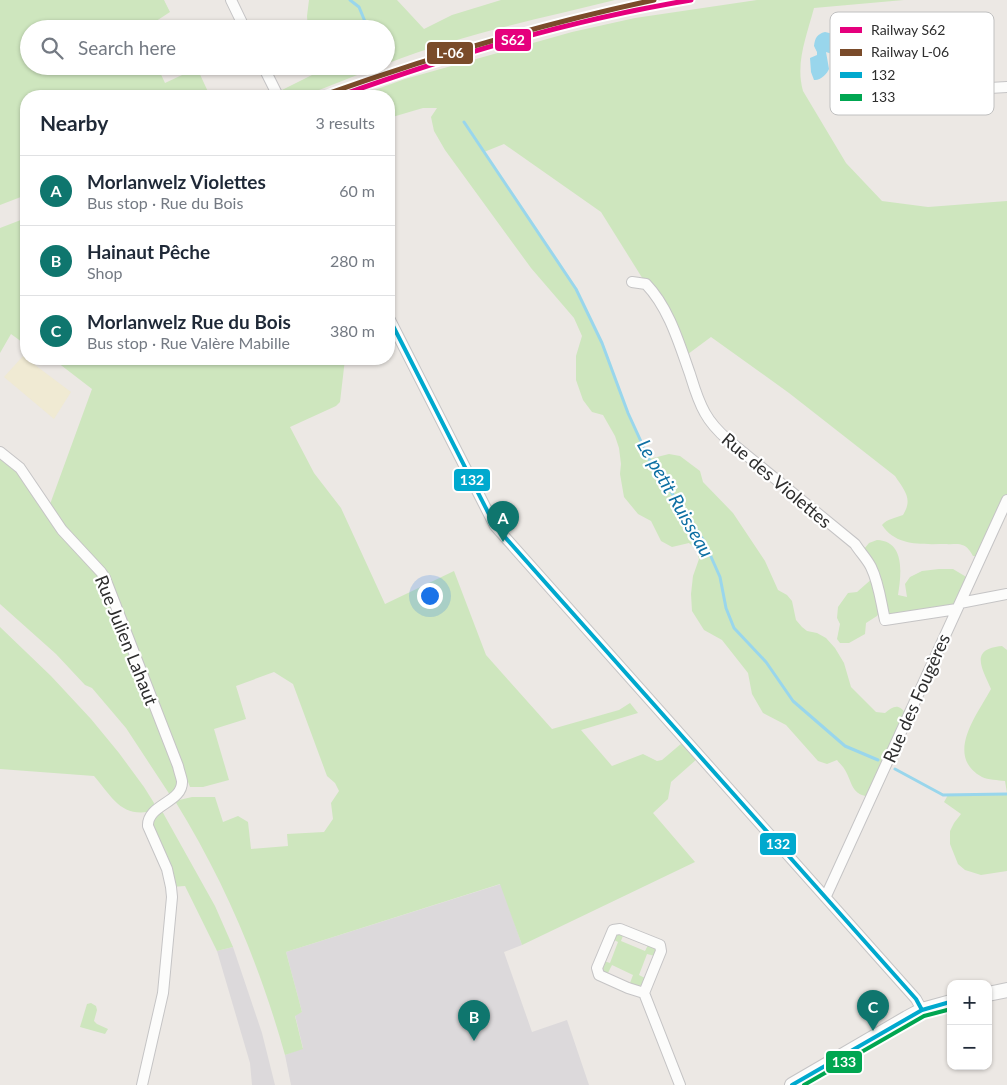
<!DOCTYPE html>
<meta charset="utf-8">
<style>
:root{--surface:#fff;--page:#f2f2f3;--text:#1f2937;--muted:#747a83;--line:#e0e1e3;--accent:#0f766e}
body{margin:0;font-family:Lato,sans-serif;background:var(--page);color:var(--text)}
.controls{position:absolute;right:15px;bottom:15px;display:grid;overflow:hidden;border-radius:10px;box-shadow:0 1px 4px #0004}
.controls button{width:45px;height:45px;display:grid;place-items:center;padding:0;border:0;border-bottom:1px solid var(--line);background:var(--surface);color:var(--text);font:25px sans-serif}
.you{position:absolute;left:429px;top:595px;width:18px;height:18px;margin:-12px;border:4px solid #fff;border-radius:50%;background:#1a73e8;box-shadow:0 0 0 8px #1a73e833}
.badge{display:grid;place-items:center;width:32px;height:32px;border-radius:50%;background:var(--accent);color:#fff;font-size:16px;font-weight:700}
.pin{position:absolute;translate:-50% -41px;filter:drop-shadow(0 1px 2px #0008)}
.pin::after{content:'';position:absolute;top:26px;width:18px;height:15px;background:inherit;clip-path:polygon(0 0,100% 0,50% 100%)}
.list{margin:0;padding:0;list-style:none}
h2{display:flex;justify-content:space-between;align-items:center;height:65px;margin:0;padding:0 20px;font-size:21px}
h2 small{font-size:16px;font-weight:400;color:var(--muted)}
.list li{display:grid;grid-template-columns:32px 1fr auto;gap:15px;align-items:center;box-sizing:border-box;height:70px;padding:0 20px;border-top:1px solid var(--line)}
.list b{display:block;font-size:19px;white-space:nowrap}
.list p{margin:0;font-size:16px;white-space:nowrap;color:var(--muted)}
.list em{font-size:16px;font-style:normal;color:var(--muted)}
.icon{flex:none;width:28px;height:28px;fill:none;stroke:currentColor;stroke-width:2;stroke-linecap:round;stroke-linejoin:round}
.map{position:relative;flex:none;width:1007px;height:1085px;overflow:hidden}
.search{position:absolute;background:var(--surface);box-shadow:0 1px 4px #0004;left:20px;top:20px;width:375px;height:55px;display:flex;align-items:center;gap:12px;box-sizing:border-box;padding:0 18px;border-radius:28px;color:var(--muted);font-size:19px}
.panel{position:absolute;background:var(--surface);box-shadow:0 1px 4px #0004;left:20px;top:90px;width:375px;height:275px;border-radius:20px}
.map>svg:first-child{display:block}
.industrial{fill:#dcd9db}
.green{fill:#cee6be}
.sand{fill:#f0ead3}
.water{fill:#99d6ec}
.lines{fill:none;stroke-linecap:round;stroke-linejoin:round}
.stream{stroke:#99d6ec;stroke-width:3}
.street-casing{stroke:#c5c4c5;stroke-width:12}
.secondary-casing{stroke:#c5c4c5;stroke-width:16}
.street{stroke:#fcfcfb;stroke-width:10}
.secondary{stroke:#fcfcfb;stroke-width:14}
.bus-1-casing{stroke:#fff;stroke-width:8}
.bus-2-casing{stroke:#fff;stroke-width:8}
.bus-1{stroke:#00a9ce;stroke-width:4}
.bus-2{stroke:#00a651;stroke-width:4}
.rail-1-casing{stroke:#fff;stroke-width:9}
.rail-2-casing{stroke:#fff;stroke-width:9}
.rail-1{stroke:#e5007d;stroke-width:5}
.rail-2{stroke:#7a4b2a;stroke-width:5}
.labels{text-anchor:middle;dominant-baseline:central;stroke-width:4.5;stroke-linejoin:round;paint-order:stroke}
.street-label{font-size:18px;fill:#2e2e2e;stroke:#fff}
.water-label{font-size:19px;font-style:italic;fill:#0d6fa3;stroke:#fff}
.key{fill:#fff;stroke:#c0c0c0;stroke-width:1}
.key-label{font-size:14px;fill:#2e2e2e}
.line-badge{stroke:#fff;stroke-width:2}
.badge-label{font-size:14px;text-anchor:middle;font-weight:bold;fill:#fff}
</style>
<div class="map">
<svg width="1007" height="1085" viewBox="0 0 1007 1085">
<rect width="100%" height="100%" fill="#ece8e4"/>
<!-- industrial -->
<path class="industrial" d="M501,884L522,945L504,952L532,1032L567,1020L589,1085H291L285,1055L303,1048L295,1015L302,1012L286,952Z
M233,947L262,1033L275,1085H252L250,1063L217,951Z"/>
<!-- green -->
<path class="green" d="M0,0H164L170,12L144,29H29V66H157L165,83L197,68L210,96H26V195L0,205Z
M309,0H397L424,29L452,15L501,0H615C538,19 460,35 386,64V29H308L307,16Z
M757,0H904L814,8C807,35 795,63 803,91L846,163L882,201L928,207L1007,201V500L977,556H973C971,552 967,546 962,545C958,543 951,545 947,544C924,544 896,547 882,525C887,519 895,518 903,515C913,499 905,491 895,476L789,393L711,337L684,357L646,284L601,212L504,144L484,152L576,289L602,343L628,413L649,459L669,454L680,456L700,471L703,482L733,513L765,561L778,590L787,595L792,601L796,620L802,627L807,631L817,633L826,638L835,648L844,663L851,687L876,712L885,713C893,706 899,703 906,714L871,797C851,795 853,784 845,770C843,766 839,763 837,760L827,764L818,761L786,725L763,713L752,694L748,673L722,640L704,630L692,611L691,594L693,576L699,559L696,549L689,543L672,547L661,541L651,521L638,514L624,497L620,474L621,464L619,448L615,436L603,415L592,412L583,400L576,380V356L582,336L574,318L531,268L445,150L434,131L431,117L437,108H423L389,118V96H358L405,79L572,32L635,18Z
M330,66H380L304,96H270Z
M26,218V345L11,334L0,353V228Z
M53,359H255L258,365L271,359H345L340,402L336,406L290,427L314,473L341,508L385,604L454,571L486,655L552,729L619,710L630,703L638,713L581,730L612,766L643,754L657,761L662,760L682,743L697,759L671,782L668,799L653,813L695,862L522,945L500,884L286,952L302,1012L295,1016L303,1049L285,1055C259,963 225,882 175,801L192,797H215L223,822L238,816L248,822L251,849L288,846L287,834L324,832L333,819L331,803L339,791L335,783L327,776L293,684L274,672L236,686L246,719L214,729L229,780L203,787H190L185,774L177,788L170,795L126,728L92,688L85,685L56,654L0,604V452L49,507L92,389Z
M877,540C906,541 901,576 898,595L907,597L905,584L910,577L922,571L939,569H953L968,578L957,609L896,618L882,609L877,616L866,623L865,634L849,643H840L837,639L840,624L837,618L838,607L848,593L857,592L874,577L864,549L869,543Z
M0,627L51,676L91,719L119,753L144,787L154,803L153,811C121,818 113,798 94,776L0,769Z
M1002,646L1007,650V793L1005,781C998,780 988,780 982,777C944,756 977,715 991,689C982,668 969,649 1002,646Z
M1007,794V871L981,875L965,870L958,864L950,844V831L954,823L961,814L944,802L948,795Z
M162,811L215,906L233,947L217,951L185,886L171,887L151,824Z
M614,933H624L621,941L645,951L648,945L656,948L658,950L655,956L647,954L639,975L645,978L642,985L639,986L630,983L633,975L612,965L608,973L602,971V967L604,961L610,963L618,942L612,939Z
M91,1003L96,1006L97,1010L94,1021L97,1024L108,1029L105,1034L80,1027L87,1004Z"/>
<!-- sand -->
<path class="sand" d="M23,356L71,392L54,419L4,377Z"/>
<!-- water -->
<path class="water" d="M825,32C834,34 839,36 843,45L838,53L832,54L826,52L829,69C827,74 820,81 814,80L811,72L810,58L817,55V52L814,46C815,38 817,34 825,32Z"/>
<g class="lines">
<!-- stream -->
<path class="stream" d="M350,0L359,7L366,24L371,28L380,29
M464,122L576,289L602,343L628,413L649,459L704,541L720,577L726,608L734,628L766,662L793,701L845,746L878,760
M895,769L943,795L1007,794"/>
<!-- street casing -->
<g class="street-casing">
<path id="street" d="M231,0L245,29
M263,66L278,96
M918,81L939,91L1007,87
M632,282L646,284C669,308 679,343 690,374C694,387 698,401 705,413C711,424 719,432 728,440L855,544C860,552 867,559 871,567C879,583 881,603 885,620L957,609
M389,318L495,526L916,999L922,1010
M0,452L20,468L62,530L101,572L105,578L178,766C179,771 181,776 182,781C183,803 147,804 148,826L167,869L171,887L172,897L163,993L142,1085
M960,603L1007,594
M826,896L1007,500
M644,993L628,988L599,975L597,968L613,930L620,929L660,945L661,951L644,993L680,1085"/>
</g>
<!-- secondary casing -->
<g class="secondary-casing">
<path id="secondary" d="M988,994L1007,990
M792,1085L907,1018L922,1010L951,1002"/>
</g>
<!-- street -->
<use href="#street" class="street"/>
<!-- secondary -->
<use href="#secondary" class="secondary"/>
<!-- bus-1 casing -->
<g class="bus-1-casing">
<path id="bus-1" d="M389,318L495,526L916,999L922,1010
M792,1085L922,1010L950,1002"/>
</g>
<!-- bus-2 casing -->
<g class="bus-2-casing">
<path id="bus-2" d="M804,1085L924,1016L951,1009"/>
</g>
<!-- bus-1 -->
<use href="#bus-1" class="bus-1"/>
<!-- bus-2 -->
<use href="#bus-2" class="bus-2"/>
<!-- rail-1 casing -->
<g class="rail-1-casing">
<path id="rail-1" d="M339,96C454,55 570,20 691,0"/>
</g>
<!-- rail-2 casing -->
<g class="rail-2-casing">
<path id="rail-2" d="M321,96C430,57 541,24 654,0"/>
</g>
<!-- rail-1 -->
<use href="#rail-1" class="rail-1"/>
<!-- rail-2 -->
<use href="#rail-2" class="rail-2"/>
</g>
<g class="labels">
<!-- street labels -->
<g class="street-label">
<text transform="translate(777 480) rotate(40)">Rue des Violettes</text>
<text transform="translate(127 640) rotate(68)">Rue Julien Lahaut</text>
<text transform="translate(916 698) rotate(-66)">Rue des Fougères</text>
</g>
<!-- water labels -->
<g class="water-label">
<text transform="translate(676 498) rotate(60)">Le petit Ruisseau</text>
</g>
</g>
<!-- legend -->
<rect x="830" y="12" width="164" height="103" rx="8" class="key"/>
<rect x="840" y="27" width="22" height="6" fill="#e5007d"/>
<rect x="840" y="49" width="22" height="7" fill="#7a4b2a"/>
<rect x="840" y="72" width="22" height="6" fill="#00a9ce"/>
<rect x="840" y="94" width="22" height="7" fill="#00a651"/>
<g class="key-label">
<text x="871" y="35">Railway S62</text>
<text x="871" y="57">Railway L-06</text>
<text x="871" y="80">132</text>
<text x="871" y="102">133</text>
</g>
<g class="line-badge">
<rect x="494" y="28" width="38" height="24" rx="5" fill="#e5007d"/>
<rect x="426" y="41" width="48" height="24" rx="5" fill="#7a4b2a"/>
<rect x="453" y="468" width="38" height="24" rx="5" fill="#00a9ce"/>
<rect x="759" y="832" width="38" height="24" rx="5" fill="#00a9ce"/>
<rect x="825" y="1050" width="38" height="24" rx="5" fill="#00a651"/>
</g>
<g class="badge-label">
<text x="513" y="45">S62</text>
<text x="450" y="58">L-06</text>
<text x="472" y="485">132</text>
<text x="778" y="849">132</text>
<text x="844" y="1067">133</text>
</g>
</svg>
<div class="controls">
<button>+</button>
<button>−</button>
</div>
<div class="you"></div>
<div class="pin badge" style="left:503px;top:542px">A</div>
<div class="pin badge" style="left:474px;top:1041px">B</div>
<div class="pin badge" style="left:873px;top:1031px">C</div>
<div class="search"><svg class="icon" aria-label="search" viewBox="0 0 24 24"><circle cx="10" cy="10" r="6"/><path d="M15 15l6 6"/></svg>Search here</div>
<section class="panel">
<h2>Nearby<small>3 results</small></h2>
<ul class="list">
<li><span class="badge">A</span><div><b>Morlanwelz Violettes</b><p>Bus stop · Rue du Bois</p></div><em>60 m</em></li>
<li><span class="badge">B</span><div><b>Hainaut Pêche</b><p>Shop</p></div><em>280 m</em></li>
<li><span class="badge">C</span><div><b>Morlanwelz Rue du Bois</b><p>Bus stop · Rue Valère Mabille</p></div><em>380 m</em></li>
</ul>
</section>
</div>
